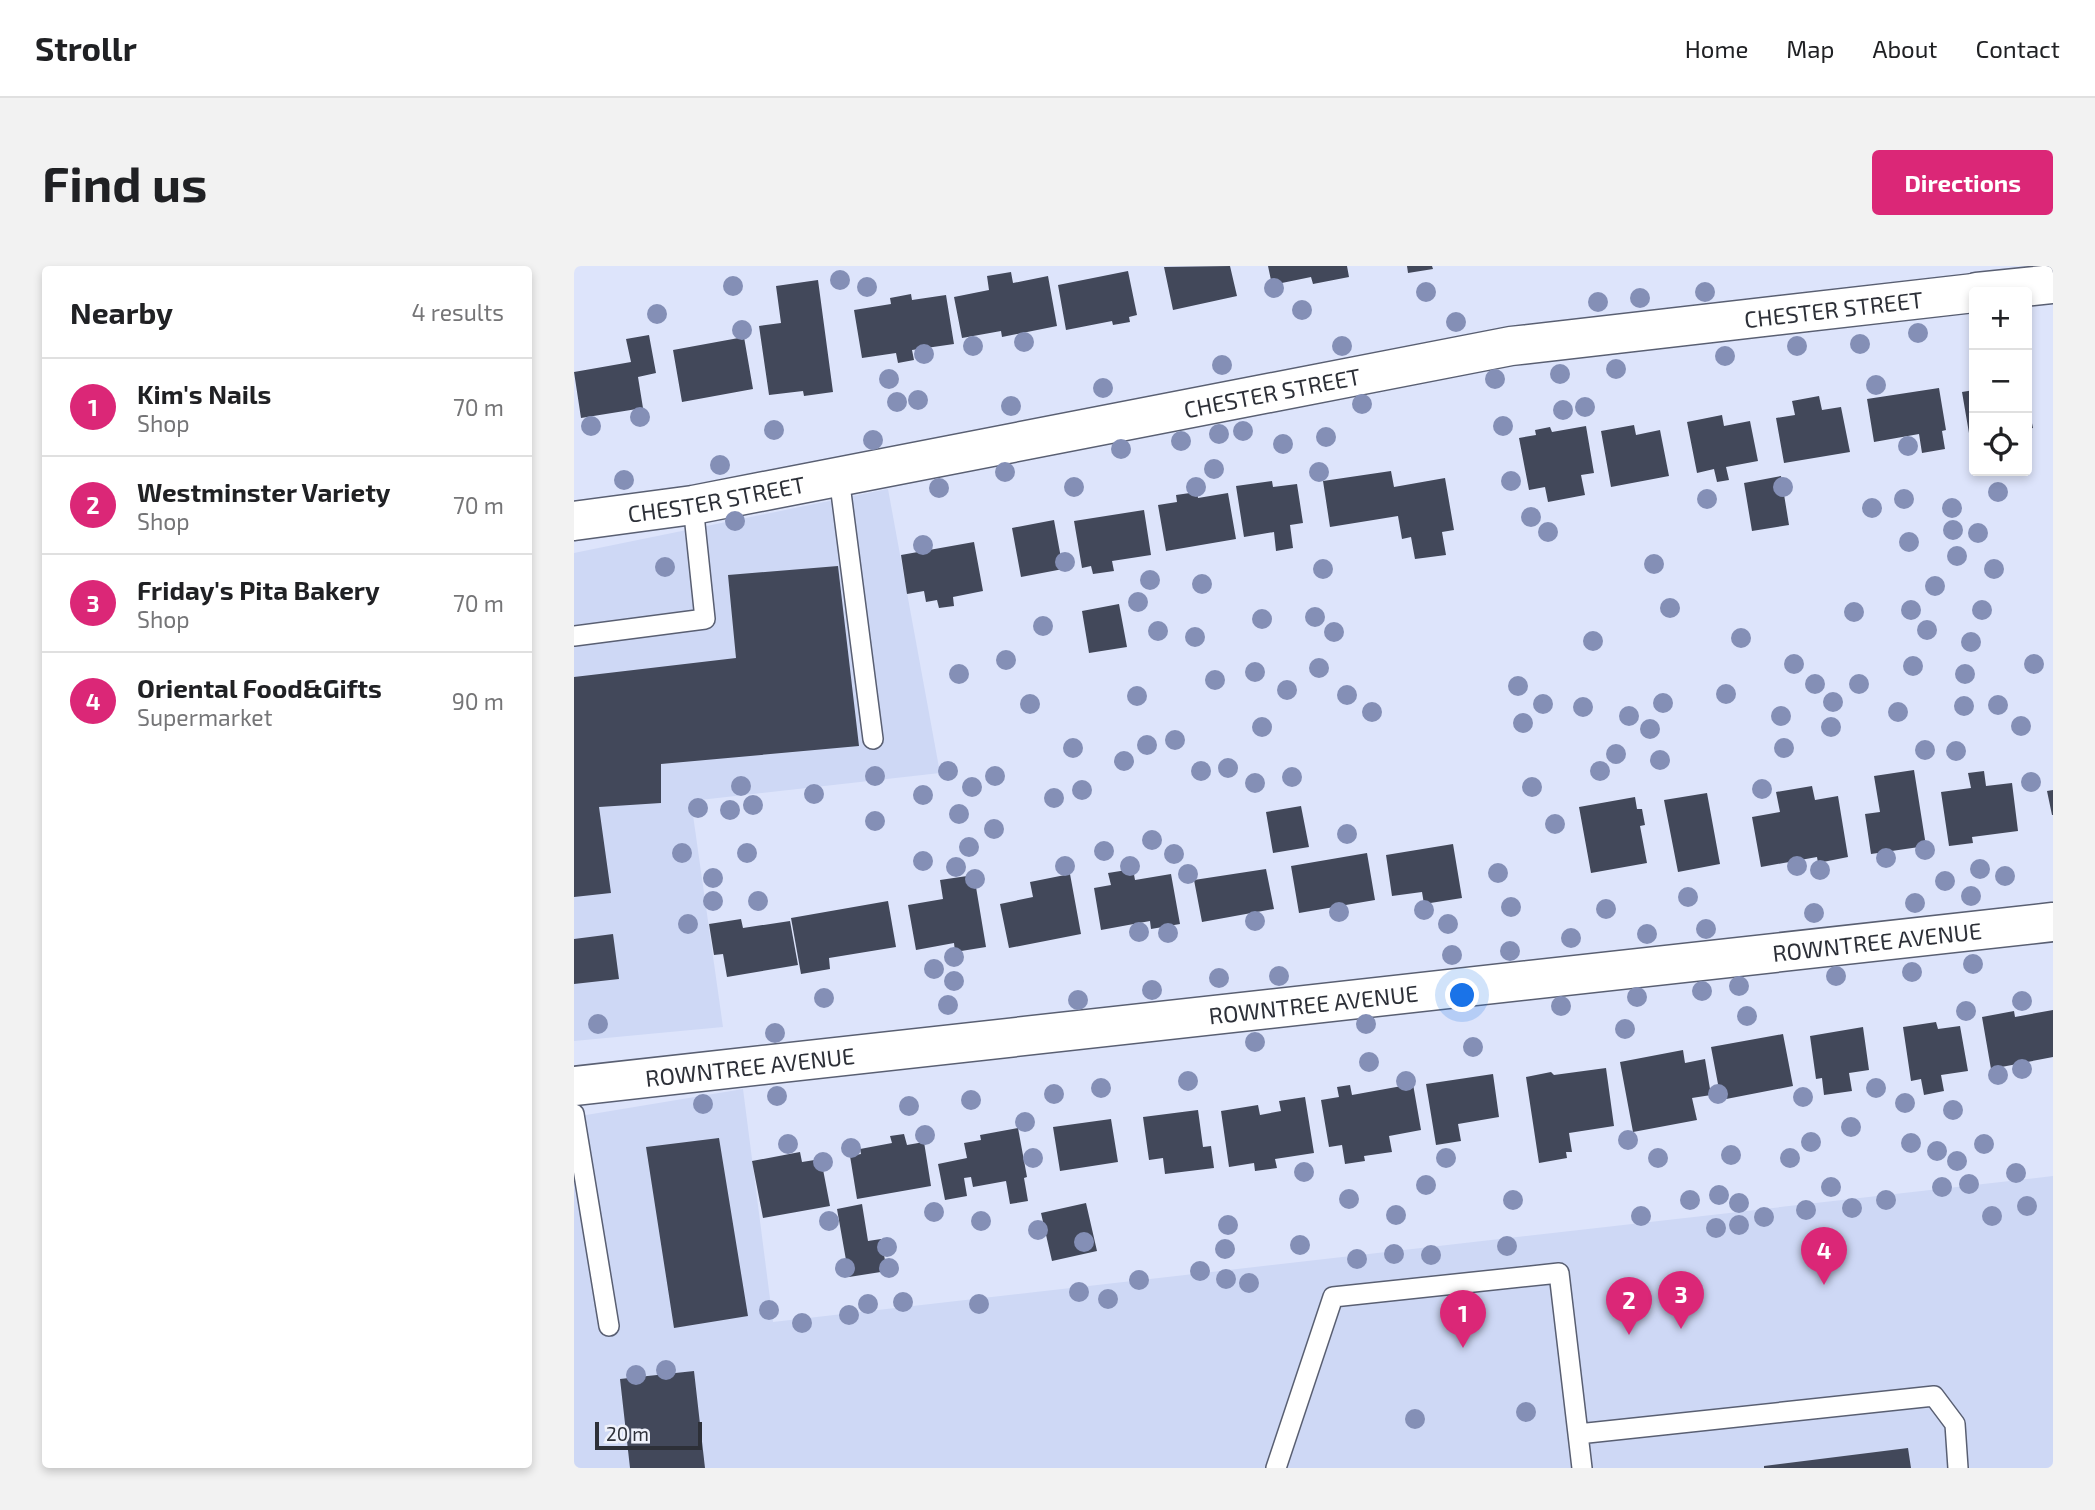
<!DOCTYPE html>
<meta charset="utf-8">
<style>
:root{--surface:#fff;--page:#f2f2f2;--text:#202124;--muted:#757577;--line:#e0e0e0;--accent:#db2777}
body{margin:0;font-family:"Exo 2",sans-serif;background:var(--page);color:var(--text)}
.controls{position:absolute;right:21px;top:21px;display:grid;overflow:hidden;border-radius:7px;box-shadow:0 4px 10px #0003}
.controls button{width:63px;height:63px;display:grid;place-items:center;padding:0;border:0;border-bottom:2px solid var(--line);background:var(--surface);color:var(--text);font:35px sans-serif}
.scale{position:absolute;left:21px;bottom:18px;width:107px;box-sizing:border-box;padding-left:7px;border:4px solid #2d3038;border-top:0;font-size:19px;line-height:24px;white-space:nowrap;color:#2d3038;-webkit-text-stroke:5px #eff2fb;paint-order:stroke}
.you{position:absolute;left:889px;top:730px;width:24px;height:24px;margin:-18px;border:5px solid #fff;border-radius:50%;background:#1a73e8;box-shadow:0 0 0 10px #1a73e833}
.badge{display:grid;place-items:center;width:46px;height:46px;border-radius:50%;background:var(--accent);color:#fff;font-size:23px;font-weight:700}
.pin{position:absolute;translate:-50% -58px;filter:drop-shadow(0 2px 4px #0008)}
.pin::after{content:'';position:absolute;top:37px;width:24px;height:21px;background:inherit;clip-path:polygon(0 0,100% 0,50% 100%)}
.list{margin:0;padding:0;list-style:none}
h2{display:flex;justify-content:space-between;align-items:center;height:91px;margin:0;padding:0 28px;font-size:30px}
h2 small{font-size:23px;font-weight:400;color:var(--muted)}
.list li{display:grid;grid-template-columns:46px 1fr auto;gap:21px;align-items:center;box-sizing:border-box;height:98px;padding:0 28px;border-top:2px solid var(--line)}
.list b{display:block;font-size:26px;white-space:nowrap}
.list p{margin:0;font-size:23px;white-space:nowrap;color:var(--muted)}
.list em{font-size:23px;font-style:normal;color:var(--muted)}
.icon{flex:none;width:38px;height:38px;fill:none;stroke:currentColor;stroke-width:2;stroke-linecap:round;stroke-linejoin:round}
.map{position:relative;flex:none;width:1479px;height:1202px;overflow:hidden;border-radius:7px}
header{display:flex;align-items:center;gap:42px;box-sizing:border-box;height:98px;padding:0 35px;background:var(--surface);border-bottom:2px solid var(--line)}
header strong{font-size:33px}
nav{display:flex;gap:38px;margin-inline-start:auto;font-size:24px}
.intro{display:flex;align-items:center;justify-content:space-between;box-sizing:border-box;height:168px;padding:0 42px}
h1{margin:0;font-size:49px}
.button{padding:18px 32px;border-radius:7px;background:var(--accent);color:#fff;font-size:24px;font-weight:700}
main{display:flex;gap:42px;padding:0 42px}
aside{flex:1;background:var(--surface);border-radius:7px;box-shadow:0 4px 10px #0003}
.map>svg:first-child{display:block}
.built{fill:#ced8f5}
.building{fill:#42485a}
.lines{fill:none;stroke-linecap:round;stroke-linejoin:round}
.lane-casing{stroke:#595f72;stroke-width:22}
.street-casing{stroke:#595f72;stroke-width:41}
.lane{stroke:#fff;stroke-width:19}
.street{stroke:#fff;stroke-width:38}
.tree{fill:#848fb6}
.labels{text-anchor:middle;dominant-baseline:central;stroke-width:7;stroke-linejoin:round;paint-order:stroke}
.street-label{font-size:23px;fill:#2d3038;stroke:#eff2fb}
</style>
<header>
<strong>Strollr</strong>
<nav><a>Home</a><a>Map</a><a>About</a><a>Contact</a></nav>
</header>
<div class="intro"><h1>Find us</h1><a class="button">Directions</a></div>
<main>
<aside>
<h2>Nearby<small>4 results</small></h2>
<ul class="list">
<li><span class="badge">1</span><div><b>Kim's Nails</b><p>Shop</p></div><em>70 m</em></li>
<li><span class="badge">2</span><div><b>Westminster Variety</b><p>Shop</p></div><em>70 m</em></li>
<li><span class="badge">3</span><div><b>Friday's Pita Bakery</b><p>Shop</p></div><em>70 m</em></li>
<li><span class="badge">4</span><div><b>Oriental Food&amp;Gifts</b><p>Supermarket</p></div><em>90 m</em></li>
</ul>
</aside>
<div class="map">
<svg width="1479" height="1202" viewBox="0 0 1479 1202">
<rect width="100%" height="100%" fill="#dde4fb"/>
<!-- built -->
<path class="built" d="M314,223L366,507L117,535L149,761L0,775V287Z
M169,823L199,1056L1479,910V1202H0V851Z"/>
<!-- building -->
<path class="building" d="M656,0L663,30L599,44L590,1Z
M694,0H773L775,11L739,18L737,11L698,19Z
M833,0H858L859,3L834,7Z
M554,5L563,49L555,51L556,56L539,59L538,55L492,64L484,19Z
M437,6L439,17L474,10L483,60L428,71L427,65L388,72L380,31L415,24L413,10Z
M244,14L259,126L230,130L229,125L195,129L185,60L207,57L202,20Z
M337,28L338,34L372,29L380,78L338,84L340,94L324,97L322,87L288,92L280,44L317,38L316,32Z
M75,69L82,107L64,111L69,142L7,152L0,106L57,96L52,73Z
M170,71L179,123L108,136L99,84Z
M1365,122L1372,164L1368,165L1371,183L1348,187L1345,168L1300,176L1293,133Z
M1400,124V172L1396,173L1388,126Z
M1245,130L1248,144L1267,141L1276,186L1210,197L1202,152L1221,149L1218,135Z
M1453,133L1459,162L1453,163Z
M1148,149L1150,160L1176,155L1184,195L1152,201L1155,214L1143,216L1140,203L1123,207L1113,156Z
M1060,159L1062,169L1086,164L1095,210L1037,221L1027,165Z
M1012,160L1020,207L1007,209L1011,229L974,236L971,221L955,224L945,172L962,169L961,164L976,161L978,166Z
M817,205L820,221L871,212L880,264L868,266L872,289L841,293L837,271L828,273L824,250L756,261L749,215Z
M1207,210L1215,259L1178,265L1170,217Z
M698,215L699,221L723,218L729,257L716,259L719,282L702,285L700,266L670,271L662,220Z
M623,226L624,232L654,227L662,273L592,285L584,239L603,236L602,229Z
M570,244L577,289L538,295L540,305L519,308L517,300L508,302L500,255Z
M480,254L489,303L447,311L438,262Z
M400,276L409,325L379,331L380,340L365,342L363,334L352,336L350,325L333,328L327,289Z
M264,300L285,480L87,498V537L25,541L37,627L0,631V411L162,392L154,309Z
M545,338L553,381L515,387L508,345Z
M1340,504L1352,580L1297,588L1291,548L1306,546L1300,510Z
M1410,505L1412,520L1438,517L1444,565L1398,571L1399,577L1375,580L1367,526L1397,522L1394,507Z
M1238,520L1241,534L1264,530L1274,591L1244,597L1243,591L1187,601L1178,551L1206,546L1202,526Z
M1479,524V549H1478L1473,525Z
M1133,527L1146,598L1104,606L1090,534Z
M1061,531L1063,543H1068L1071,559L1066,560L1073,597L1017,607L1005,541Z
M727,540L735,581L699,587L692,546Z
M879,578L888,632L850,638L848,626L818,630L812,589Z
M793,587L801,634L725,647L717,600Z
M559,603L561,614L597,608L606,658L577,663L576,655L527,664L520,622L537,619L534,607Z
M692,603L700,643L628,656L620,614Z
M496,608L507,668L435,682L426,638L459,631L456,616Z
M400,609L412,681L381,686L380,677L342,684L334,639L369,633L366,614Z
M314,635L322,681L255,692L256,703L227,708L217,652Z
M167,653L169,662L216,655L224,699L153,711L149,688L140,689L135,658Z
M39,668L45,713L0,718V673Z
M1479,744V791L1417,803L1408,751L1440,745L1441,751Z
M1362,756L1364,763L1386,760L1394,805L1367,809L1370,825L1350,829L1347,813L1337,815L1329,761Z
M1289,761L1295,804L1275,807L1278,825L1250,829L1248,812L1242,813L1236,770Z
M1209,768L1219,820L1147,834L1137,781Z
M1109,784L1111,797L1131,793L1137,829L1118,832L1123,854L1059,866L1046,796Z
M1032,802L1040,860L995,867L998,886H992L993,892L965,897L952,811L977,806L980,809Z
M919,808L925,851L884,858L887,875L862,879L852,818Z
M839,818L847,864L815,870L818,886L790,890L791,895L771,898L768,879L755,881L747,834L765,831L763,821L776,819L778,829Z
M731,831L740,887L701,893L703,902L681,905L680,897L655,901L647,845L684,839L686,849L707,845L705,835Z
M624,844L629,881L637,880L640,902L591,908L589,892L575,894L569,851Z
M537,853L544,896L486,905L479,861Z
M444,862L453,911L450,912L454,935L436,938L432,915L399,921L397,911L390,912L393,930L371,934L364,898L393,892L390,877L407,874L406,869Z
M330,868L333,879L350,876L357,920L283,933L276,890L287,888L286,883L318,877L316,870Z
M145,872L174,1050L100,1062L72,881Z
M226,886L228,896L247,893L256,940L189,952L178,895Z
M512,937L523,985L478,995L467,947Z
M288,938L294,975L307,973L313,1005L275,1011L263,943Z
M120,1105L131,1202H56L46,1113Z
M1334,1182L1337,1202H1190V1200Z"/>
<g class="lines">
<!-- lane casing -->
<g class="lane-casing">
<path id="lane" d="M265,211L299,473
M0,370L131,353L119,239
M0,848L35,1060
M1004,1168L1008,1202
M702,1202L759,1031L985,1007L1004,1168L1360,1130L1381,1158L1384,1202"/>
</g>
<!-- street casing -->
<g class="street-casing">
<g id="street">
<path d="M1403,26L1479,18"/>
<path id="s1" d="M0,255L119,239L937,80L1400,27"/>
<path id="s2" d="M0,820L1479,656"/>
</g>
</g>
<!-- lane -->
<use href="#lane" class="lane"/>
<!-- street -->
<use href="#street" class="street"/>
</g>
<!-- trees -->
<g class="tree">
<circle cx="266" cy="14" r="10"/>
<circle cx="159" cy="20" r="10"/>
<circle cx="293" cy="21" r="10"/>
<circle cx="700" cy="22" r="10"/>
<circle cx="852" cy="26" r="10"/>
<circle cx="1131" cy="26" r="10"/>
<circle cx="1066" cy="32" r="10"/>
<circle cx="1024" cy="36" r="10"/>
<circle cx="728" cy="44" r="10"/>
<circle cx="83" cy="48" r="10"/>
<circle cx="882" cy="56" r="10"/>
<circle cx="168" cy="64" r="10"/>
<circle cx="1344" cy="67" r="10"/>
<circle cx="450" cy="76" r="10"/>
<circle cx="1286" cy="78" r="10"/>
<circle cx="399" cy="80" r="10"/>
<circle cx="768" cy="80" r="10"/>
<circle cx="1223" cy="80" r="10"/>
<circle cx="350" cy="88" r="10"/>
<circle cx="1151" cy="90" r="10"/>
<circle cx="648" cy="99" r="10"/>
<circle cx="1042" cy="103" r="10"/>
<circle cx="986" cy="108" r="10"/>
<circle cx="315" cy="113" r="10"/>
<circle cx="921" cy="113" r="10"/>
<circle cx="1302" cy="119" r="10"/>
<circle cx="529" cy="122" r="10"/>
<circle cx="344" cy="134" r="10"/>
<circle cx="323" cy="136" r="10"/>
<circle cx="788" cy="138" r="10"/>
<circle cx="437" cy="140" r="10"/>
<circle cx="1011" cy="141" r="10"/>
<circle cx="989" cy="144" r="10"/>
<circle cx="66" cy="151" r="10"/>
<circle cx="17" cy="160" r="10"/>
<circle cx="929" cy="160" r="10"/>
<circle cx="200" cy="164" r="10"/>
<circle cx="669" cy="165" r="10"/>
<circle cx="645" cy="168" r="10"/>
<circle cx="752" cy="171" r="10"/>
<circle cx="299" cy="174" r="10"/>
<circle cx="607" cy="175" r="10"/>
<circle cx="709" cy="178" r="10"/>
<circle cx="1334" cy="180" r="10"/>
<circle cx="547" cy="183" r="10"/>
<circle cx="146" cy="199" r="10"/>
<circle cx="640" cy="203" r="10"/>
<circle cx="431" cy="206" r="10"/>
<circle cx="745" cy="206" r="10"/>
<circle cx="50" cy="214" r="10"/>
<circle cx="937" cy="215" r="10"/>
<circle cx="500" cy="221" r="10"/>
<circle cx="622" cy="221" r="10"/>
<circle cx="1209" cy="221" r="10"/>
<circle cx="365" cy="222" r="10"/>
<circle cx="1424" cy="226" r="10"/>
<circle cx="1133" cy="233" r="10"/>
<circle cx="1330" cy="233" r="10"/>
<circle cx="1298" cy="242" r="10"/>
<circle cx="1378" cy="242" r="10"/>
<circle cx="957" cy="251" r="10"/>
<circle cx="161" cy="255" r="10"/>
<circle cx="1379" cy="264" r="10"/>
<circle cx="974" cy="266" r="10"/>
<circle cx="1404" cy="267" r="10"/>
<circle cx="1335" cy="276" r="10"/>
<circle cx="349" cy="279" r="10"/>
<circle cx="1383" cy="290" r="10"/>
<circle cx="491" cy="296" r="10"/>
<circle cx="1080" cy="298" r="10"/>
<circle cx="91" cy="301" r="10"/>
<circle cx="749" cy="303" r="10"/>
<circle cx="1420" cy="303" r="10"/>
<circle cx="576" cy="314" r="10"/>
<circle cx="628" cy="318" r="10"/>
<circle cx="1361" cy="320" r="10"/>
<circle cx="564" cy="336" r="10"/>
<circle cx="1096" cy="342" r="10"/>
<circle cx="1337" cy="344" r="10"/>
<circle cx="1408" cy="344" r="10"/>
<circle cx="1280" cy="346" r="10"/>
<circle cx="741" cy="351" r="10"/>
<circle cx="688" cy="353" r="10"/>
<circle cx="469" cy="360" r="10"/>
<circle cx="1353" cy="364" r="10"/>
<circle cx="584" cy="365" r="10"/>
<circle cx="760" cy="366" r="10"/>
<circle cx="621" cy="371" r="10"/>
<circle cx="1167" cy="372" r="10"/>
<circle cx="1019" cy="375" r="10"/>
<circle cx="1397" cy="376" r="10"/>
<circle cx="432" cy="394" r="10"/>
<circle cx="1220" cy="398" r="10"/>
<circle cx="1460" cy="398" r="10"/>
<circle cx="1339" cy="400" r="10"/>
<circle cx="745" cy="402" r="10"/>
<circle cx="681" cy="406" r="10"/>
<circle cx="385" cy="408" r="10"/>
<circle cx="1391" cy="408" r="10"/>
<circle cx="641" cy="414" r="10"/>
<circle cx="1241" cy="418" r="10"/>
<circle cx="1285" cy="418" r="10"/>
<circle cx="944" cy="420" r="10"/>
<circle cx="713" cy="424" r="10"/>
<circle cx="1152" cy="428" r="10"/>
<circle cx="773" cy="429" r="10"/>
<circle cx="563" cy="430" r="10"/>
<circle cx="1259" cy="436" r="10"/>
<circle cx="1089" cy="437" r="10"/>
<circle cx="456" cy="438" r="10"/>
<circle cx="969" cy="438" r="10"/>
<circle cx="1424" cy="439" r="10"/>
<circle cx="1390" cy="440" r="10"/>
<circle cx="1009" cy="441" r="10"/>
<circle cx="798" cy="446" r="10"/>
<circle cx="1324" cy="446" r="10"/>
<circle cx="1055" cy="450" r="10"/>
<circle cx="1207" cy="450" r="10"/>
<circle cx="949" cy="457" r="10"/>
<circle cx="1447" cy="460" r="10"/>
<circle cx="688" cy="461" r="10"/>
<circle cx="1257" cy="461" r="10"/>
<circle cx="1076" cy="463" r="10"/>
<circle cx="601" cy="474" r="10"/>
<circle cx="573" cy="479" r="10"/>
<circle cx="499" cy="482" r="10"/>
<circle cx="1210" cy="482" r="10"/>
<circle cx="1351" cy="484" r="10"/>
<circle cx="1382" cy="485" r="10"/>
<circle cx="1042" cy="488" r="10"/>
<circle cx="1086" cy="494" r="10"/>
<circle cx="550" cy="495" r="10"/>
<circle cx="654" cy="502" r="10"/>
<circle cx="374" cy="505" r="10"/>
<circle cx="627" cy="505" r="10"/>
<circle cx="1026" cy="505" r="10"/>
<circle cx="301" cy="510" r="10"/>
<circle cx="421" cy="510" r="10"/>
<circle cx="718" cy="511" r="10"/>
<circle cx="1457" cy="516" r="10"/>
<circle cx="681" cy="517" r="10"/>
<circle cx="167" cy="520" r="10"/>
<circle cx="398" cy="521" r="10"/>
<circle cx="958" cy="521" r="10"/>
<circle cx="1188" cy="523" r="10"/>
<circle cx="508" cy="524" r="10"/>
<circle cx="240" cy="528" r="10"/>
<circle cx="349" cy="529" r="10"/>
<circle cx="480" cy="532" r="10"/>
<circle cx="179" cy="539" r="10"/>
<circle cx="124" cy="542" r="10"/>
<circle cx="156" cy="544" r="10"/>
<circle cx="385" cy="548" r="10"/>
<circle cx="301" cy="555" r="10"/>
<circle cx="981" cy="558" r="10"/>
<circle cx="420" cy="563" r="10"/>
<circle cx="773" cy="568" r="10"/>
<circle cx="578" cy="574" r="10"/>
<circle cx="395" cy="581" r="10"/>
<circle cx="1351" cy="584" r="10"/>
<circle cx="530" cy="585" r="10"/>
<circle cx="108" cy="587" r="10"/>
<circle cx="173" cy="587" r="10"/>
<circle cx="600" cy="588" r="10"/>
<circle cx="1312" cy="592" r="10"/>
<circle cx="349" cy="595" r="10"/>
<circle cx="491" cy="600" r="10"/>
<circle cx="556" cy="600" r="10"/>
<circle cx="1223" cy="600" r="10"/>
<circle cx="382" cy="601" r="10"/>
<circle cx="1406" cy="603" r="10"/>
<circle cx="1246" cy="604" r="10"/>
<circle cx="924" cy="607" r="10"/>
<circle cx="614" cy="608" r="10"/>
<circle cx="1431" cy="610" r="10"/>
<circle cx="139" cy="612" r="10"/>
<circle cx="401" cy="613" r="10"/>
<circle cx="1371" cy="615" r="10"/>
<circle cx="1397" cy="630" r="10"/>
<circle cx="1114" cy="631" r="10"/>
<circle cx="139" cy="635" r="10"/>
<circle cx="184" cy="635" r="10"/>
<circle cx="1341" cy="637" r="10"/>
<circle cx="937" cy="641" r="10"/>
<circle cx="1032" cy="643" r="10"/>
<circle cx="850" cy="644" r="10"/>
<circle cx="765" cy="646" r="10"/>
<circle cx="1240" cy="647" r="10"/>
<circle cx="681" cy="655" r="10"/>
<circle cx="114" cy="658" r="10"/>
<circle cx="874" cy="658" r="10"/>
<circle cx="1132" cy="663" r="10"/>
<circle cx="565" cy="666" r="10"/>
<circle cx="594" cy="667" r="10"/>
<circle cx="1073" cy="668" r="10"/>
<circle cx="997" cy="672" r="10"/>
<circle cx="936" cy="685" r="10"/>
<circle cx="878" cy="689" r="10"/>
<circle cx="380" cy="691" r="10"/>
<circle cx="1399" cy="698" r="10"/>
<circle cx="360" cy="703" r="10"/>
<circle cx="1338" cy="706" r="10"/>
<circle cx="705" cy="710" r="10"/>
<circle cx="1262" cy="710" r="10"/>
<circle cx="645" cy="712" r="10"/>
<circle cx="380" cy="715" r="10"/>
<circle cx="1165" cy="720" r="10"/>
<circle cx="578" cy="724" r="10"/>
<circle cx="1128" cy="725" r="10"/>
<circle cx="1063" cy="731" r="10"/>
<circle cx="250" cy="732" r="10"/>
<circle cx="504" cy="734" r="10"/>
<circle cx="1448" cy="735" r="10"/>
<circle cx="374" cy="739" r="10"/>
<circle cx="987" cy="740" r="10"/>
<circle cx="1392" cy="745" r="10"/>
<circle cx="1173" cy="750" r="10"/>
<circle cx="24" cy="758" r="10"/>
<circle cx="792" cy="758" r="10"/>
<circle cx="1051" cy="763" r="10"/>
<circle cx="201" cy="767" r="10"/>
<circle cx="681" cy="776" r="10"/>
<circle cx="899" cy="781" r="10"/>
<circle cx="795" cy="796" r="10"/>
<circle cx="1448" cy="803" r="10"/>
<circle cx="1424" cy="809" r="10"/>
<circle cx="614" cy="815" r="10"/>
<circle cx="832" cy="815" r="10"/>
<circle cx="527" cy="822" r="10"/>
<circle cx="1302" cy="822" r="10"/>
<circle cx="480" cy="828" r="10"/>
<circle cx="1144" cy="828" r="10"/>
<circle cx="203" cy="830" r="10"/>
<circle cx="1229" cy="831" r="10"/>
<circle cx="397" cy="834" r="10"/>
<circle cx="1331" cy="837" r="10"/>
<circle cx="129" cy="838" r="10"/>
<circle cx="335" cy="840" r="10"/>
<circle cx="1379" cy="844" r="10"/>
<circle cx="451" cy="856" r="10"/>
<circle cx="1277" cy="861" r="10"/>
<circle cx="351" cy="869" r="10"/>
<circle cx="1054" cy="874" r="10"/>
<circle cx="1237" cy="876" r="10"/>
<circle cx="1337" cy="877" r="10"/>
<circle cx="214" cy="878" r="10"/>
<circle cx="1410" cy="878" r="10"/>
<circle cx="277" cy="882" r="10"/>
<circle cx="1363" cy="885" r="10"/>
<circle cx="1157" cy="889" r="10"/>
<circle cx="459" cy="892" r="10"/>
<circle cx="872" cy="892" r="10"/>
<circle cx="1084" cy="892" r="10"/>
<circle cx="1216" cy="892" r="10"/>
<circle cx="1383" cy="895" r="10"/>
<circle cx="249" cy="896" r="10"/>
<circle cx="730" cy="906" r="10"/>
<circle cx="1442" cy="907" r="10"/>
<circle cx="1395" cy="918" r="10"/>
<circle cx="852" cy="919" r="10"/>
<circle cx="1257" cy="921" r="10"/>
<circle cx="1368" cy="921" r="10"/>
<circle cx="1145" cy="929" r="10"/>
<circle cx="775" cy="933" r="10"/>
<circle cx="939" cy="934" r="10"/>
<circle cx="1116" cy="934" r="10"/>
<circle cx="1312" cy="934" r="10"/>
<circle cx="1165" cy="937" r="10"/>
<circle cx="1453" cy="940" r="10"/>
<circle cx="1278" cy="942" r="10"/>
<circle cx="1232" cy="944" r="10"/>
<circle cx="360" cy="946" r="10"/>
<circle cx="822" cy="949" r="10"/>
<circle cx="1067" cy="950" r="10"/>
<circle cx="1418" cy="950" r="10"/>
<circle cx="1190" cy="951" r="10"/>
<circle cx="255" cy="955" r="10"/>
<circle cx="407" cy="955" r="10"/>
<circle cx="654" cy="959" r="10"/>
<circle cx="1165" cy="959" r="10"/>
<circle cx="1142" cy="962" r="10"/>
<circle cx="464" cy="964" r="10"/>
<circle cx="510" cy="976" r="10"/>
<circle cx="726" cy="979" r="10"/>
<circle cx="933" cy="980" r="10"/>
<circle cx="313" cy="981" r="10"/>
<circle cx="651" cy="983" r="10"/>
<circle cx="820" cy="988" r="10"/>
<circle cx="857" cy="989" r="10"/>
<circle cx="783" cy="993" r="10"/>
<circle cx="271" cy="1002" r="10"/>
<circle cx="315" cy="1002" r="10"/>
<circle cx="626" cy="1005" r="10"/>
<circle cx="652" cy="1013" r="10"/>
<circle cx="565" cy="1014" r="10"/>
<circle cx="675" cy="1017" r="10"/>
<circle cx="505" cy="1026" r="10"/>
<circle cx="534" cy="1033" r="10"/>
<circle cx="329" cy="1036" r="10"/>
<circle cx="294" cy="1038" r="10"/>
<circle cx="405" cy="1038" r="10"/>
<circle cx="195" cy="1044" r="10"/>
<circle cx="275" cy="1049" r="10"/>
<circle cx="228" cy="1057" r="10"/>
<circle cx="92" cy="1104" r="10"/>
<circle cx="62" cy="1109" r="10"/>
<circle cx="952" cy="1146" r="10"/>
<circle cx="841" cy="1153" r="10"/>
</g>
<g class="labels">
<!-- street labels -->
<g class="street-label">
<text stroke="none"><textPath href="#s1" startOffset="1278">CHESTER STREET</textPath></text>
<text stroke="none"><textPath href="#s1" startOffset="710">CHESTER STREET</textPath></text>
<text stroke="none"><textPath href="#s1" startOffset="144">CHESTER STREET</textPath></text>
<text stroke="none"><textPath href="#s2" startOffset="1311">ROWNTREE AVENUE</textPath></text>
<text stroke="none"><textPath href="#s2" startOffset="744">ROWNTREE AVENUE</textPath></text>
<text stroke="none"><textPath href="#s2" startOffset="177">ROWNTREE AVENUE</textPath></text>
</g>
</g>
</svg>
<div class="controls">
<button>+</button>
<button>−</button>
<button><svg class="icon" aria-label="locate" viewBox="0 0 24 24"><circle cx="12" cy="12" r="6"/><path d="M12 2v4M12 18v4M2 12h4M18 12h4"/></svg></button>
</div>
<div class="scale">20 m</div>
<div class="you"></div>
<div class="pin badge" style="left:889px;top:1082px">1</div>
<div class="pin badge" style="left:1055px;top:1069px">2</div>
<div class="pin badge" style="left:1107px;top:1063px">3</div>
<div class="pin badge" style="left:1250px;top:1019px">4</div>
</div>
</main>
